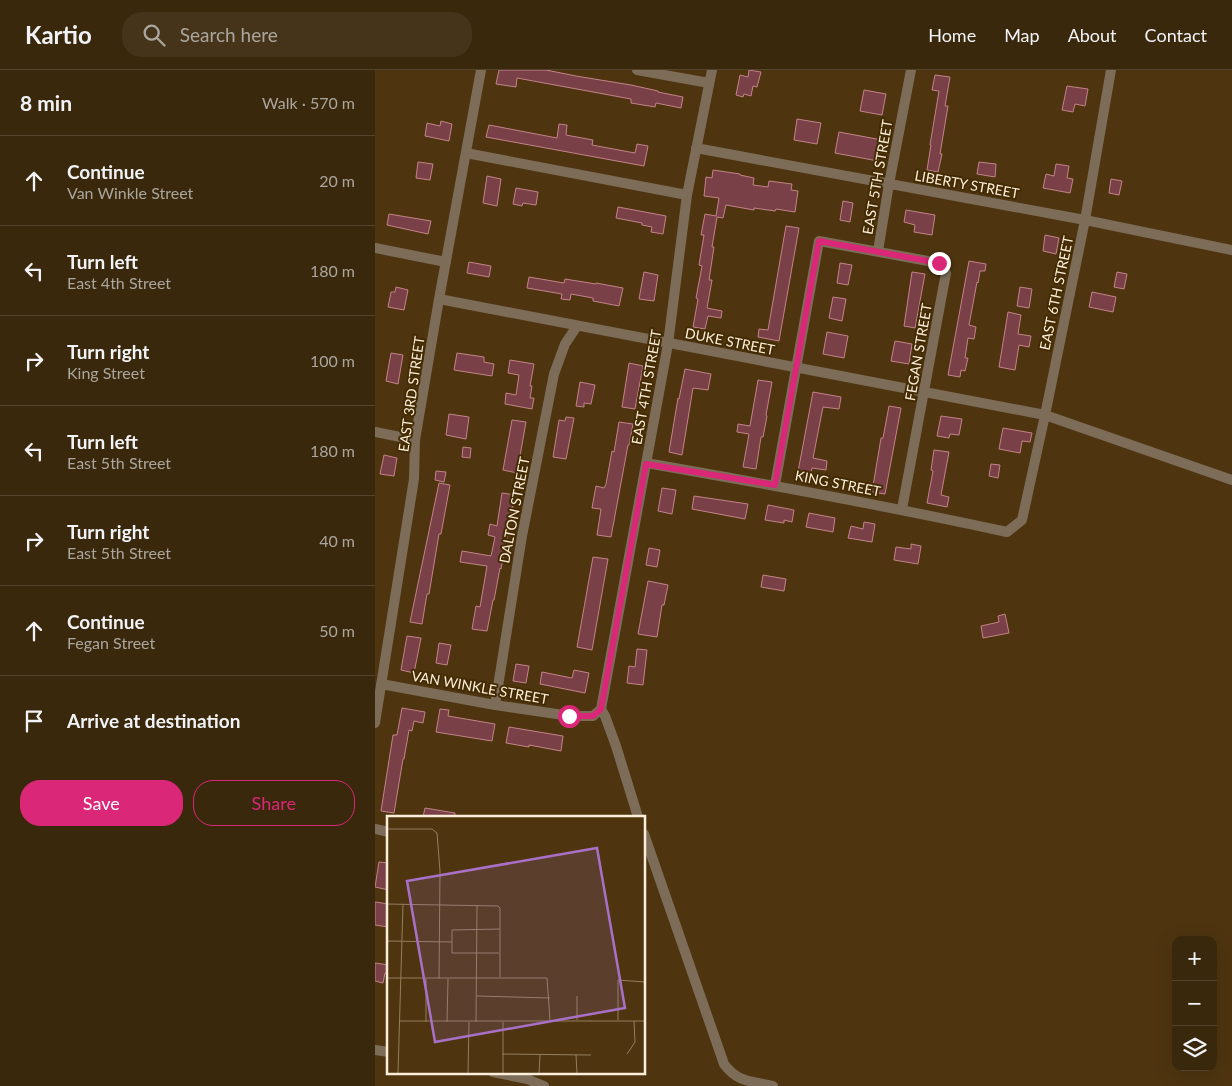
<!DOCTYPE html>
<meta charset="utf-8">
<style>
:root{--surface:#3a280c;--page:#45341a;--text:#f1f3f6;--muted:#aba69d;--line:#54442d;--accent:#db2777}
body{margin:0;font-family:Lato,sans-serif;background:var(--page);color:var(--text)}
.controls{position:absolute;right:15px;bottom:15px;display:grid;overflow:hidden;border-radius:10px;box-shadow:0 5px 20px #0002}
.controls button{width:45px;height:45px;display:grid;place-items:center;padding:0;border:0;border-bottom:1px solid var(--line);background:var(--surface);color:var(--text);font:25px sans-serif}
.stop{position:absolute;width:15px;height:15px;margin:-11px;border:4px solid #db2777;border-radius:50%;background:#fff}
.stop.end{background:#db2777;border-color:#fff;box-shadow:0 1px 5px #0008}
.list{margin:0;padding:0;list-style:none}
h2{display:flex;justify-content:space-between;align-items:center;height:65px;margin:0;padding:0 20px;font-size:21px}
h2 small{font-size:16px;font-weight:400;color:var(--muted)}
.list li{display:grid;grid-template-columns:32px 1fr auto;gap:15px;align-items:center;box-sizing:border-box;height:90px;padding:0 20px;border-top:1px solid var(--line)}
.list b{display:block;font-size:19px;white-space:nowrap}
.list p{margin:0;font-size:16px;white-space:nowrap;color:var(--muted)}
.list em{font-size:16px;font-style:normal;color:var(--muted)}
.actions{display:flex;gap:10px;padding:15px 20px}
.actions a{flex:1;padding:11px 0;border:1px solid var(--accent);border-radius:20px;text-align:center;font-size:18px;color:var(--accent)}
.actions .main{background:var(--accent);color:#fff}
.icon{flex:none;width:28px;height:28px;fill:none;stroke:currentColor;stroke-width:2;stroke-linecap:round;stroke-linejoin:round}
.map{position:relative;flex:none;width:857px;height:1016px;overflow:hidden}
header{display:flex;align-items:center;gap:30px;box-sizing:border-box;height:70px;padding:0 25px;background:var(--surface);border-bottom:1px solid var(--line)}
header strong{font-size:24px}
nav{display:flex;gap:28px;margin-inline-start:auto;font-size:18px}
.search{width:350px;height:45px;background:var(--page);display:flex;align-items:center;gap:12px;box-sizing:border-box;padding:0 18px;border-radius:20px;color:var(--muted);font-size:19px}
main{display:flex}
aside{flex:1;background:var(--surface)}
.map>svg:first-child{display:block}
.building{fill:#794147;stroke:#c38389}
.lines{fill:none;stroke-linecap:round;stroke-linejoin:round}
.minor{stroke:#7c6c58;stroke-width:10}
.route{stroke:#db2777;stroke-width:6}
.labels{text-anchor:middle;dominant-baseline:central;stroke-width:4;stroke-linejoin:round;paint-order:stroke}
.street-label{font-size:14px;fill:#feeeda;stroke:#432b03}
.inset-road{fill:none;stroke:#947f61;stroke-width:1}
.view{fill:#a970c8;fill-opacity:0.15;stroke:#a970c8;stroke-width:2.5}
.inset-edge{fill:none;stroke:#feeeda;stroke-width:2.5}
</style>
<header>
<strong>Kartio</strong>
<div class="search"><svg class="icon" aria-label="search" viewBox="0 0 24 24"><circle cx="10" cy="10" r="6"/><path d="M15 15l6 6"/></svg>Search here</div>
<nav><a>Home</a><a>Map</a><a>About</a><a>Contact</a></nav>
</header>
<main>
<aside>
<h2>8 min<small>Walk · 570 m</small></h2>
<ul class="list">
<li><svg class="icon" aria-label="ahead" viewBox="0 0 24 24"><path d="M12 20V5M6 11l6-6 6 6"/></svg><div><b>Continue</b><p>Van Winkle Street</p></div><em>20 m</em></li>
<li><svg class="icon" aria-label="left" viewBox="0 0 24 24"><path d="M17 20v-9H6M10 6l-5 5 5 5"/></svg><div><b>Turn left</b><p>East 4th Street</p></div><em>180 m</em></li>
<li><svg class="icon" aria-label="right" viewBox="0 0 24 24"><path d="M7 20v-9h11M14 6l5 5-5 5"/></svg><div><b>Turn right</b><p>King Street</p></div><em>100 m</em></li>
<li><svg class="icon" aria-label="left" viewBox="0 0 24 24"><path d="M17 20v-9H6M10 6l-5 5 5 5"/></svg><div><b>Turn left</b><p>East 5th Street</p></div><em>180 m</em></li>
<li><svg class="icon" aria-label="right" viewBox="0 0 24 24"><path d="M7 20v-9h11M14 6l5 5-5 5"/></svg><div><b>Turn right</b><p>East 5th Street</p></div><em>40 m</em></li>
<li><svg class="icon" aria-label="ahead" viewBox="0 0 24 24"><path d="M12 20V5M6 11l6-6 6 6"/></svg><div><b>Continue</b><p>Fegan Street</p></div><em>50 m</em></li>
<li><svg class="icon" aria-label="arrive" viewBox="0 0 24 24"><path d="M6 21V4h12l-3 4 3 4H6"/></svg><div><b>Arrive at destination</b></div></li>
</ul>
<div class="actions"><a class="main">Save</a><a>Share</a></div>
</aside>
<div class="map">
<svg width="857" height="1016" viewBox="0 0 857 1016">
<rect width="100%" height="100%" fill="#4e3510"/>
<!-- building -->
<path class="building" d="M124,0H171L201,6L256,15L283,21V22L308,27L306,38L281,33L280,37L256,33V29L142,8L141,17L121,14Z
M374,0L386,2L382,17L378,16L376,26L369,24L368,27L361,25L365,5L373,7Z
M560,5L575,7L570,36H573L565,84H567L563,102L552,100L556,75H555L564,21L557,20Z
M692,16L713,19L710,36L700,34L698,42L687,40Z
M489,20L511,24L507,45L485,41Z
M422,49L446,53L442,74L419,70Z
M66,51L77,54L74,71L50,66L52,53L65,56Z
M184,54L192,55L191,65L218,70L217,75L260,83L262,74L273,76L269,96L111,67L114,55L182,68Z
M464,62L507,70L503,91L460,83Z
M43,92L58,94L55,110L41,108Z
M604,92L621,94L620,107L602,104Z
M681,94L694,96L692,108L698,109L695,123L668,118L671,104L679,106Z
M338,100L365,104V105L379,108L378,115L393,117L394,111L417,114L416,120L423,121L420,142L401,139L400,141L379,138V140L351,135L348,148L342,147L337,177H339L334,210H337L332,238L347,241L346,248L333,246L330,259L318,257L323,229L321,228L327,196L324,195L329,165H326L330,144L341,146L344,128L329,126L331,107L337,108Z
M112,106L126,109L122,136L108,133Z
M736,109L747,111L744,125L734,123Z
M141,118L163,122L161,135L148,133L147,136L138,134Z
M468,131L478,133L475,152L465,150Z
M243,137L291,146L288,164L276,162L277,157L267,155V153L241,148Z
M531,140L560,145L557,165L539,162L540,155L529,152Z
M14,144L56,151L53,164L12,155Z
M411,156L424,158L404,271L383,267L384,259L393,260Z
M670,165L684,168L681,184L668,181Z
M594,191L611,194L610,201H605L603,213L602,212L594,255L601,257L599,269L593,268L590,288H593L590,301L586,300L585,307L573,305Z
M94,192L116,196L114,207L92,203Z
M465,193L477,195L473,215L462,213Z
M269,202L283,205L279,231L264,229Z
M537,202L550,204L540,258L529,256Z
M742,202L752,204L749,219L739,217Z
M154,207L189,213L190,209L221,214V213L248,218L244,236L218,231V228L196,224L195,230L186,229L187,224L152,218Z
M21,217L33,220L29,240L13,237L16,222H20Z
M645,217L657,219L654,238L642,236Z
M717,222L741,227L738,242L714,237Z
M458,227L471,229L467,251L454,248Z
M633,242L646,245L643,264L656,266L654,277L644,275L640,300L624,297Z
M452,262L473,266L469,288L448,284Z
M520,271L537,274L534,294L516,291Z
M16,283L28,285L23,314L11,311Z
M82,283L109,287V292L119,294L117,306L79,300Z
M135,290L159,294L155,316H157L155,328H159L157,339L130,334L131,323L141,325L144,305L133,303Z
M254,293L268,296L260,339L247,337Z
M310,299L336,304L333,320L318,318L307,385L294,382L303,328L304,329Z
M383,310L397,312L391,345L392,346L388,367H386L381,399L368,397L374,364L362,362L363,354L375,356Z
M205,312L220,315L216,334L209,333V337L201,336Z
M438,322L466,327L464,339L448,337L438,388L452,391L451,400L437,398L435,409L422,407Z
M514,336L526,338L510,424L497,422L506,368H508Z
M74,344L94,347L91,369L71,365Z
M566,346L587,349L584,365L575,364L574,368L562,366Z
M191,347L199,348L191,389L178,387L184,350L190,351Z
M137,350L151,352L142,403L128,400Z
M244,352L258,354L254,375H253L236,467L222,465L226,439L217,438L221,416L229,418L231,414L237,381L239,382Z
M628,358L657,363L655,372L647,371L645,383L624,379Z
M88,377L96,378L95,388L87,387Z
M559,380L574,382L566,425L574,427L572,437L552,433L558,401L556,400Z
M9,385L22,388L19,406L5,404Z
M616,394L625,395L623,408L614,406Z
M61,401L71,402L69,412L60,410Z
M64,413L75,415L66,464H64L54,524H52L47,554L35,552Z
M287,418L301,420L297,444L283,441Z
M127,423L140,425L126,499L125,498L119,530H118L112,561L97,559L101,536L105,537L112,496L85,492L87,481L116,486L120,467L113,465L115,454L122,456Z
M319,426L373,434L370,449L317,439Z
M393,435L419,440L417,452L409,450V453L390,450Z
M434,443L460,448L458,462L431,457Z
M489,452L500,454L497,472L473,468L476,456L488,459Z
M536,474L546,476L543,494L519,490L521,477L536,479Z
M274,478L285,480L282,497L271,495Z
M218,487L233,489L217,580L202,577Z
M388,505L411,509L409,521L386,517Z
M273,511L293,515L289,535H287L282,567L263,564Z
M630,544L634,563L608,568L606,556L624,552L623,546Z
M32,566L46,568L39,603L26,600Z
M64,573L76,575L72,595L61,593Z
M262,579L272,580L268,615L252,613L254,596L260,597Z
M141,594L154,596L151,613L138,611Z
M199,600L214,603L210,623L165,614L167,602L197,608Z
M27,638L50,642L48,653L39,651L37,661L34,660L29,689H28L19,743L6,741L18,665H22Z
M65,639L74,640L73,646L120,654L117,671L61,662Z
M134,657L188,666L186,681L154,675V677L131,673Z
M50,738L80,743V747H48Z
M4,792L14,793V820L0,817Z
M0,832L14,834L13,857L0,855Z
M0,893L14,895V904L10,903L8,913L0,911Z"/>
<g class="lines">
<!-- minor -->
<path class="minor" d="M262,0L334,13
M321,78L710,150L857,180
M91,83L312,125
M0,178L71,192
M503,181L514,114L536,0
M64,229L670,345L857,410
M0,362L40,370
M271,393C392,414 512,436 632,462L647,450L670,345L710,150L736,0
M400,415L444,171L564,193L571,203L527,439
M6,614L120,635L195,646H218L226,639
M120,635L147,466L179,304L190,274L202,256
M226,639L293,274L312,125L337,0
M226,639L230,646L241,676L263,747
M0,653L39,409L40,370L64,229L106,0
M0,759L14,762
M269,764L349,994C363,1013 377,1011 398,1016
M0,980L14,982
M118,1002L152,1009L169,1016"/>
</g>
<g class="lines">
<!-- route -->
<path class="route" d="M194,646H218L226,639L271,394L400,415L444,171L564,193"/>
</g>
<g class="labels">
<!-- street labels -->
<g class="street-label">
<text transform="translate(502 107) rotate(-80)">EAST 5TH STREET</text>
<text transform="translate(592 114) rotate(10)">LIBERTY STREET</text>
<text transform="translate(681 223) rotate(-78)">EAST 6TH STREET</text>
<text transform="translate(355 271) rotate(11)">DUKE STREET</text>
<text transform="translate(543 282) rotate(-80)">FEGAN STREET</text>
<text transform="translate(271 317) rotate(-80)">EAST 4TH STREET</text>
<text transform="translate(36 324) rotate(-82)">EAST 3RD STREET</text>
<text transform="translate(463 413) rotate(11)">KING STREET</text>
<text transform="translate(139 440) rotate(-79)">DALTON STREET</text>
<text transform="translate(105 617) rotate(10)">VAN WINKLE STREET</text>
</g>
</g>
<!-- overview -->
<g transform="translate(12 746)">
<rect width="258" height="258" fill="#4e3510"/>
<path class="inset-road" d="M0,13H45L50,17L53,55L52,163M0,88L111,90L113,92V161M0,125L65,126M112,137H65V114L113,113M0,162H160L163,204M90,180L163,182M190,204V180M231,204V164L258,166M12,205H258M39,206V163M60,206L61,163M89,206L90,89M116,206V257M115,238L204,239M240,238L248,226L247,205M189,239L190,257M11,257L16,88M81,257L82,206M152,257L153,239"/>
<path class="view" d="M210,32L238,192L48,226L20,65Z"/>
<rect width="258" height="258" class="inset-edge"/>
</g>
</svg>
<div class="controls">
<button>+</button>
<button>−</button>
<button><svg class="icon" aria-label="layers" viewBox="0 0 24 24"><path d="M12 4l9 5-9 5-9-5zM3 14l9 5 9-5"/></svg></button>
</div>
<div class="stop" style="left:194px;top:646px"></div>
<div class="stop end" style="left:564px;top:193px"></div>
</div>
</main>
